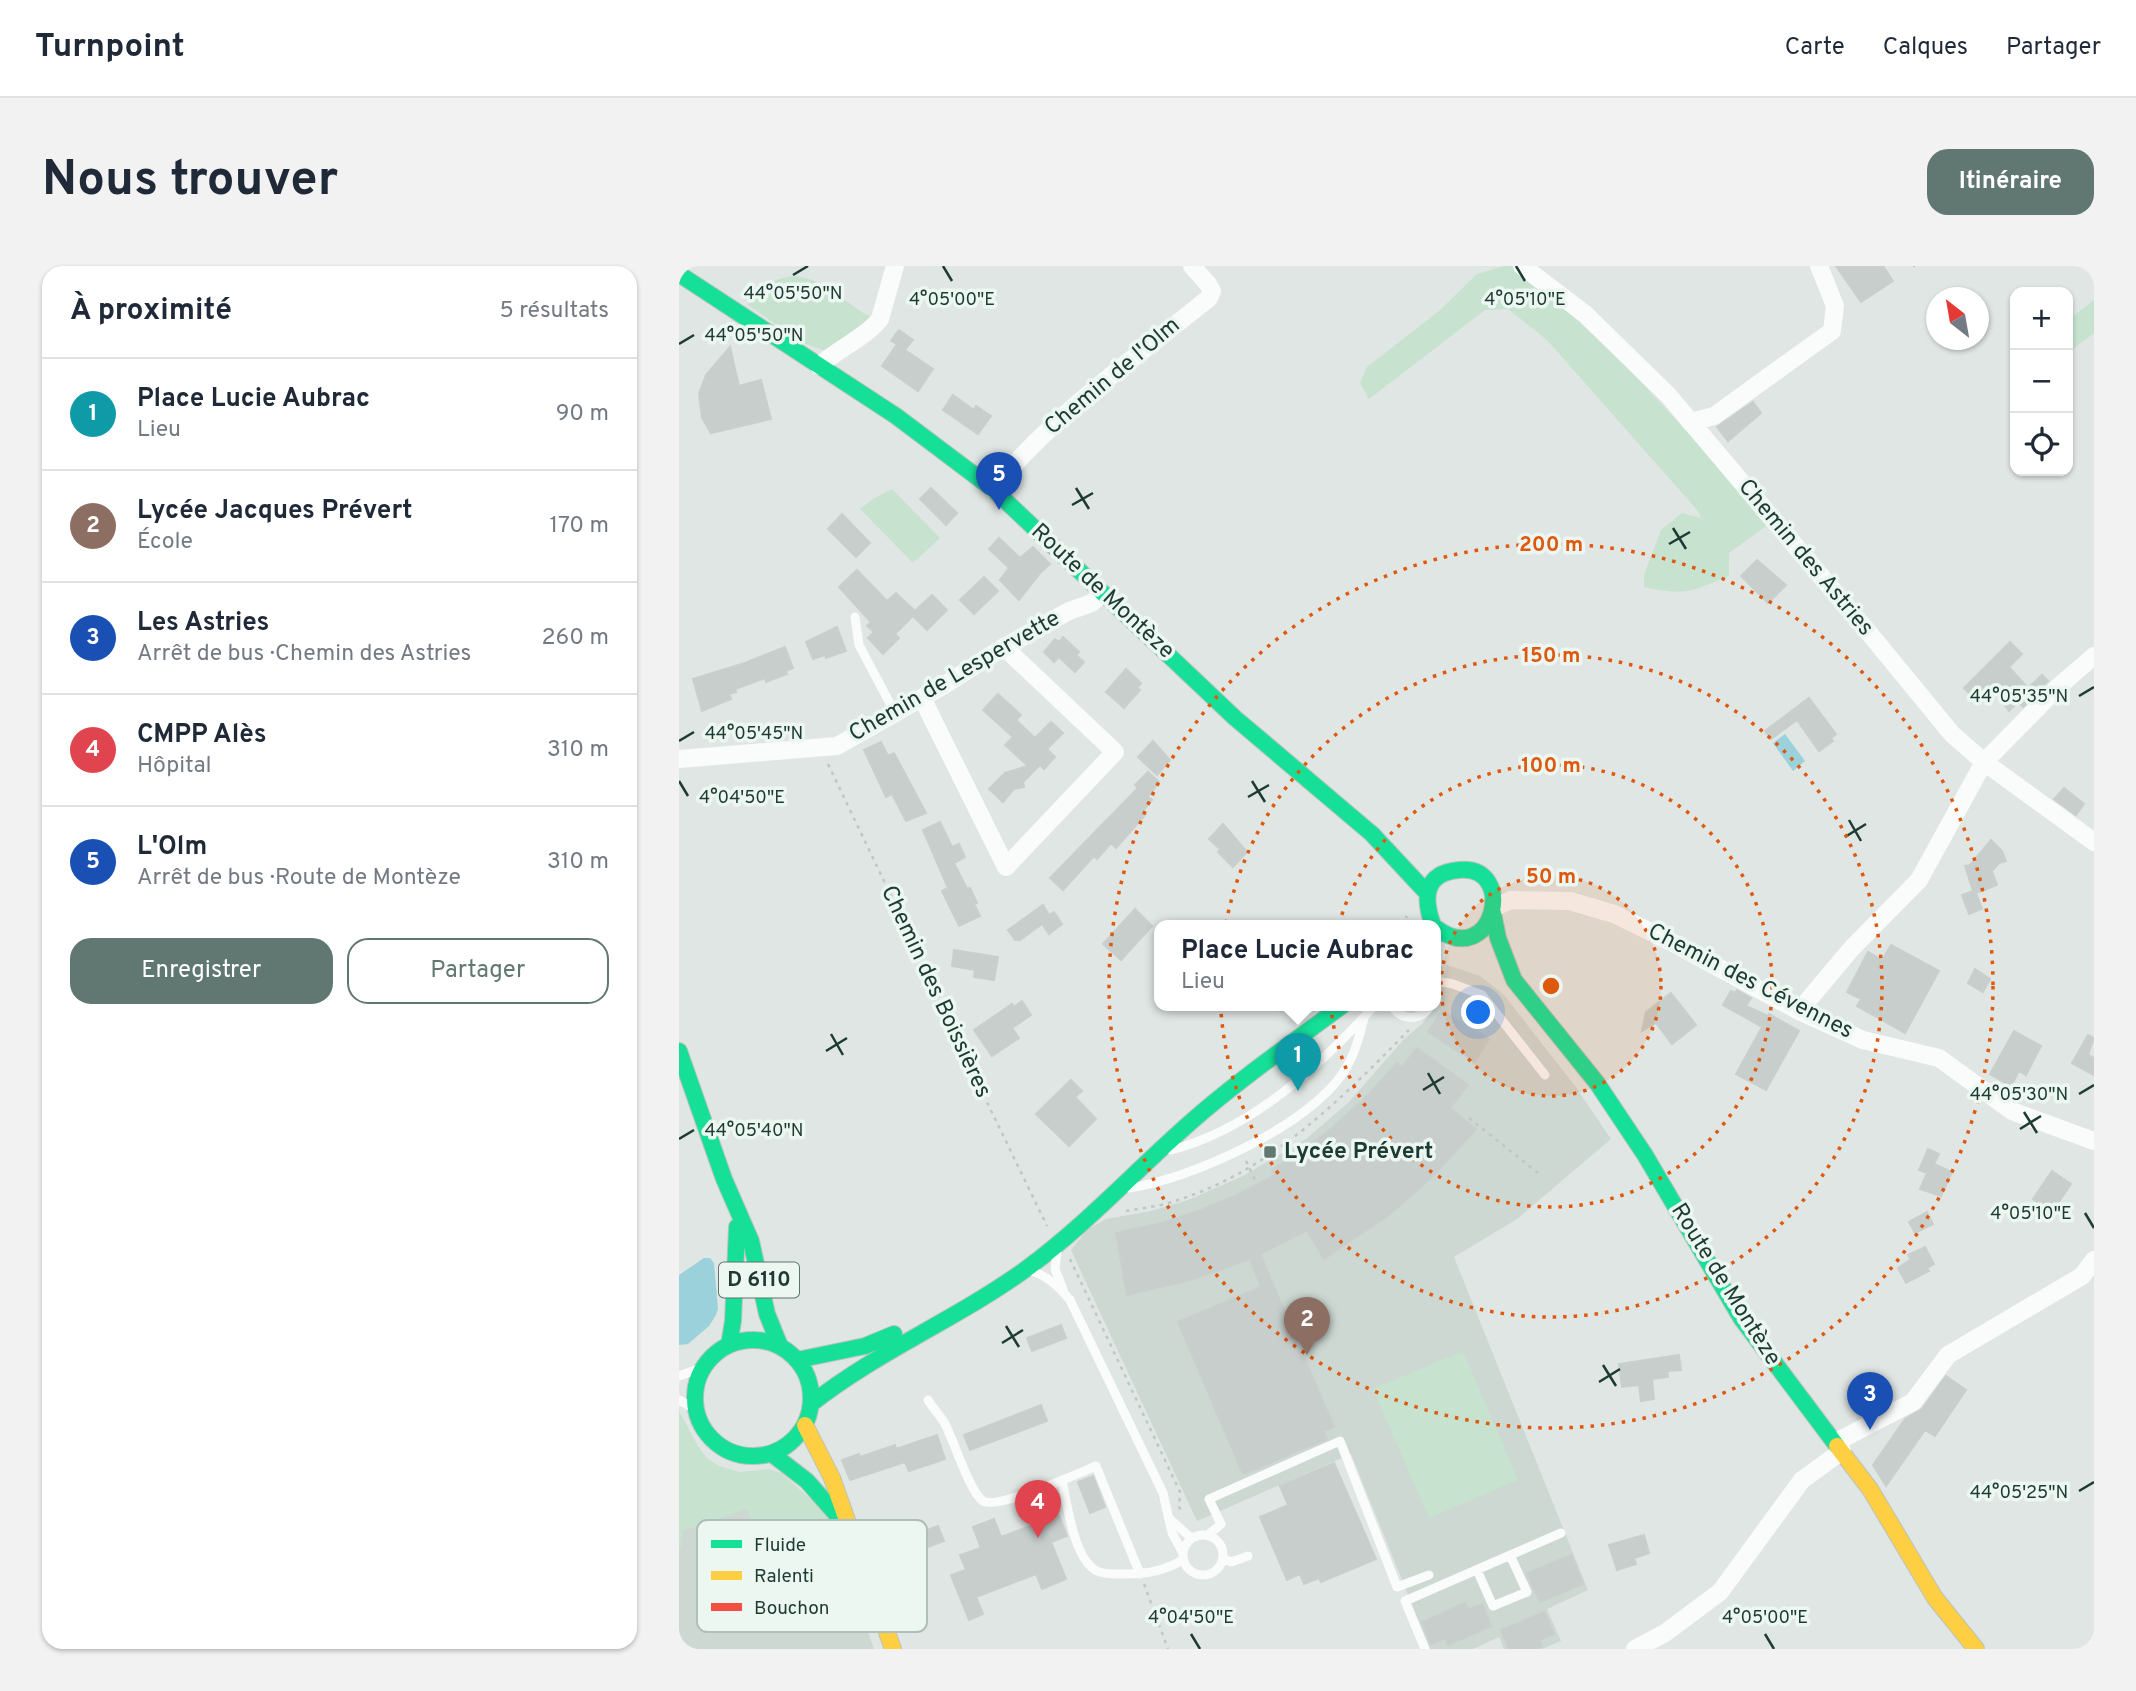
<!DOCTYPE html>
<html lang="fr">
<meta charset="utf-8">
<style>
:root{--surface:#fff;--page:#f2f2f3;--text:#1f2937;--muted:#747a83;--line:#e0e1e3;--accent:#617771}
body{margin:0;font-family:Overpass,sans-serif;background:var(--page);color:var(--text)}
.controls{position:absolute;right:21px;top:21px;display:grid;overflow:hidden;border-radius:14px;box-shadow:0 2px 5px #0004}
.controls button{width:63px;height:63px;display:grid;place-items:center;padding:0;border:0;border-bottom:2px solid var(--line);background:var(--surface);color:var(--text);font:35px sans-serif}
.compass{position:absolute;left:1247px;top:21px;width:63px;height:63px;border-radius:50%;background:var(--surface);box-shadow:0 2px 5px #0004;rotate:329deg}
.you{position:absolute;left:800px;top:747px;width:24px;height:24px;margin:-18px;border:5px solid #fff;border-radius:50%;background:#1a73e8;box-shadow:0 0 0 10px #1a73e833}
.badge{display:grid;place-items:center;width:46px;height:46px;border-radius:50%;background:var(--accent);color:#fff;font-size:23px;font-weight:700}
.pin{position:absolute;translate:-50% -58px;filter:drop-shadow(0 2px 4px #0008)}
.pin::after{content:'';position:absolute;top:37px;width:24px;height:21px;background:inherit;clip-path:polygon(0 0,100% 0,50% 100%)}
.popup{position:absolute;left:475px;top:654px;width:287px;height:91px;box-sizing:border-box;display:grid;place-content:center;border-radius:14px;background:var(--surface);filter:drop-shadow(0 2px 5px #0005);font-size:23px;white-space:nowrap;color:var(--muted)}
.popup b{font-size:26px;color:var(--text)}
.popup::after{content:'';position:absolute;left:50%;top:100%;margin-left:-14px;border:14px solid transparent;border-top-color:var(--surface)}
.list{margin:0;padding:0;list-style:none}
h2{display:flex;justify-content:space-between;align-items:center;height:91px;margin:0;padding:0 28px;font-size:30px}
h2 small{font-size:23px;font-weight:400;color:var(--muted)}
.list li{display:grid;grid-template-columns:46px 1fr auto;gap:21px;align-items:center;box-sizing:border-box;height:112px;padding:0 28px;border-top:2px solid var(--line)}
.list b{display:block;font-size:26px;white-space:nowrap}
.list p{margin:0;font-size:23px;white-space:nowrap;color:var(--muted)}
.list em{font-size:23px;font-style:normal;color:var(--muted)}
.actions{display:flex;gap:14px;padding:21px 28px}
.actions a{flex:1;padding:16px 0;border:2px solid var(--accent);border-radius:21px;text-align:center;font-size:24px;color:var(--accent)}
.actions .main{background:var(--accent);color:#fff}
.icon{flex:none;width:38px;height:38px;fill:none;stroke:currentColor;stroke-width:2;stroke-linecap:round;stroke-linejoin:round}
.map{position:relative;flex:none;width:1415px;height:1383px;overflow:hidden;border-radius:21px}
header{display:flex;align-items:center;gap:42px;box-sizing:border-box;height:98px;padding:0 35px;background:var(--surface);border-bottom:2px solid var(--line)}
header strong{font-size:33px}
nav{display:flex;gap:38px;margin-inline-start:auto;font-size:24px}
.intro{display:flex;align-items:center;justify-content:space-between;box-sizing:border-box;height:168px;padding:0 42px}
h1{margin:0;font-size:49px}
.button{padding:18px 32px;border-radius:21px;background:var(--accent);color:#fff;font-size:24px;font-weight:700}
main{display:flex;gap:42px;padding:0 42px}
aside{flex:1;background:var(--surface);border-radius:21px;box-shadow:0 2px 5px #0004}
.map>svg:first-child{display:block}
.built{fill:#cdd8d3}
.green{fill:#c7e2cf}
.water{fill:#9bd1da}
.building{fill:#c7cecb;stroke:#c8cfcc;stroke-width:2}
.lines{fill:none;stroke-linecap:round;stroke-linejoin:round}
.fast-casing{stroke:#b9c3bf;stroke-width:18}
.slow-casing{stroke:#b9c3bf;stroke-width:18}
.path{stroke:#bec8c5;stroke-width:2.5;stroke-dasharray:3.5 5;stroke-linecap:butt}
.lane{stroke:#fafbfb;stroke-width:9}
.street{stroke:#fafbfb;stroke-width:18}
.fast{stroke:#16e098;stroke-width:16}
.slow{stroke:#ffcf43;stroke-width:16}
.ticks{fill:none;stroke:#1d3b33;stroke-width:2.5}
.ring{fill:none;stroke:#de580e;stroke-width:3.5;stroke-dasharray:3.5 7}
.poi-dot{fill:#617771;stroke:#edf7f2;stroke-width:2.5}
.labels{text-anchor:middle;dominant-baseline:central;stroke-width:7;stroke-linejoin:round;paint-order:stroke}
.shield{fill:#edf7f2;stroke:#5b736c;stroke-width:2}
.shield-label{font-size:21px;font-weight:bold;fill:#1d3b33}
.street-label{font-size:23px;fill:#1d3b33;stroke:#edf7f2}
.poi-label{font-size:23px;font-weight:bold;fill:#1d3b33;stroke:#edf7f2;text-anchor:start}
.key{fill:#edf7f2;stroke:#afbfb9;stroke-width:2}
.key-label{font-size:19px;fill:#1d3b33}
.ticks-label{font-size:18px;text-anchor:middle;fill:#1d3b33;stroke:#edf7f2;stroke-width:7;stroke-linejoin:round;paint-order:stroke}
.centre{fill:#de580e;stroke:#edf7f2;stroke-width:3.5}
.ring-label{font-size:21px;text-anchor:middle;font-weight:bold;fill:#de580e;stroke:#edf7f2;stroke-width:7;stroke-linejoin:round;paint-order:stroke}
</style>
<header>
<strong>Turnpoint</strong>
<nav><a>Carte</a><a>Calques</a><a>Partager</a></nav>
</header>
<div class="intro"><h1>Nous trouver</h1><a class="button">Itinéraire</a></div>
<main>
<aside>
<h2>À proximité<small>5 résultats</small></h2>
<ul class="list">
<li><span class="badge" style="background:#0f9aa8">1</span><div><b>Place Lucie Aubrac</b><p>Lieu</p></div><em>90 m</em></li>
<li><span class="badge" style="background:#8d6e63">2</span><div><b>Lycée Jacques Prévert</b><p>École</p></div><em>170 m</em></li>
<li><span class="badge" style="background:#1a4fb4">3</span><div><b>Les Astries</b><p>Arrêt de bus · Chemin des Astries</p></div><em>260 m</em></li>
<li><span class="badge" style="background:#e0444e">4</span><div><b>CMPP Alès</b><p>Hôpital</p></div><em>310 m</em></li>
<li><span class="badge" style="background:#1a4fb4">5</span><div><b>L'Olm</b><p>Arrêt de bus · Route de Montèze</p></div><em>310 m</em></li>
</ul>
<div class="actions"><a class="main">Enregistrer</a><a>Partager</a></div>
</aside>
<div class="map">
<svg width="1415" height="1383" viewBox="0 0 1415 1383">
<rect width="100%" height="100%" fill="#e0e6e3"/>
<!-- built -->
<path class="built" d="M768,699L801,710L825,729L896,820L932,873L838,953L775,991L909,1324L868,1343L882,1375L863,1383H825L820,1371L794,1383H751L672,1188L518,1255L392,984L408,964L427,953L472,945L509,934L564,910L627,873L670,836L726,772L743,758L757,739Z
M68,1242L102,1338L167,1314L172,1318L195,1383H0V1282L2,1281L3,1265Z"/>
<!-- green -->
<path class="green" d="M825,0H832C854,18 877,35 898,54C967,117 1029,187 1087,260L1050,287V310C1013,325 1006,330 965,321V309L982,264L1003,247L1022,252L1019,245L868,74L829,43L806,44L690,133L681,117L688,101L760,45L798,8Z
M117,10C151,15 165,38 194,52L147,85L124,77L69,39C80,20 95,12 117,10Z
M1415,34V67L1395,82L1389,84V54Z
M213,223L261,272L234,297L181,243L194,233Z
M784,1085L839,1214L750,1252L694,1123Z
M0,1145L19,1180L27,1191L40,1200L61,1206L90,1203L102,1207L151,1250L176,1309L102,1339L68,1243L3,1265L2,1281L0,1282Z"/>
<!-- water -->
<path class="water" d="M1106,468L1126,495L1114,505L1094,477Z
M25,992H31L35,997L39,1043L37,1049L30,1060L9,1078L0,1079V1009Z"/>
<!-- building -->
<path class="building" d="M1157,0H1204L1214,15L1182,36Z
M220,64L234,74L226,84L254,103L239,125L203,100L218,78L212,75Z
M51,81L60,120L82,114L92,153L32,167L23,152L20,128L27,109Z
M274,129L295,144L297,140L312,150L299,168L264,144Z
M1074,136L1082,147L1049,175L1038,161Z
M252,222L278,247L267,259L241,233Z
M163,248L191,277L177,291L149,263Z
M320,272L341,292L354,281L371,298L362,306L340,334L321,314L330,302L310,283Z
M1078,294L1107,319L1089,337L1062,310Z
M178,304L208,335L217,327L236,345L253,329L268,344L248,364L234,350L216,368L220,372L204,388L189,372L195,366L188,360L192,356L160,321Z
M305,311L319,325L295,348L281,334Z
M158,361L167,385L147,392L146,389L134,393L127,376Z
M384,371L400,386L397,389L405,396L396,406L380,391L375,396L365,386L376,373L380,376Z
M1331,376L1343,388L1330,401L1349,422L1363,409L1369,415L1344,441L1339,436L1330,445L1311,420L1297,434L1285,422Z
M106,381L114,402L107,405L108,408L87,416L86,412L56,423L57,426L50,428L52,433L23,445L14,413L66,397Z
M447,403L462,417L458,422L461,424L445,442L427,426Z
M319,428L342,449L337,454L356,472L372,456L384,467L368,483L376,491L365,503L361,499L344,516L345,521L335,523L324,536L310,523L326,507L349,500L326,479L334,471L304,444Z
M1130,432L1157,468L1152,472L1154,475L1140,485L1118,454L1092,473L1086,465Z
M474,475L491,494L478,509L459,491Z
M202,476L209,490L215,487L247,547L227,555L213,528L207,531L185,484Z
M469,506L480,516L469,531L473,534L464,545L467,548L437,582L432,577L418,593L415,590L384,624L371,612L459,522L456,519Z
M1385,522L1405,538L1397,549L1375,533Z
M261,556L273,581L280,578L286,591L275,597L288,623L291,622L298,637L295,638L301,650L280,660L263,625L269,622L244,564Z
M544,558L568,586L554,601L539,586L541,583L530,573Z
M1312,574L1323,585L1327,595L1320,597L1313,605L1318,619L1297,627L1303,643L1290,648L1283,629L1294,625L1286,600L1291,599Z
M364,639L370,649L375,646L383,658L370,668L363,658L341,674H336L329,664Z
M456,643L473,660L442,694L424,678Z
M1212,679L1260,705L1226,767L1178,740L1182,733L1168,726L1189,686L1203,694Z
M275,684L319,691L315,714L295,711L296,704L273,700Z
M1296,703L1311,713L1304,726L1289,717Z
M1058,724L1072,732L1067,740L1089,750L1090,748L1120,765L1087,824L1057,808L1083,761L1044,739L1052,725L1056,727Z
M992,727L1017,759L993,778L977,757L963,765L967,746Z
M343,735L352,749L333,762L340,772L313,790L295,764L333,738L335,741Z
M763,744L810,773L795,796L749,766Z
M1335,765L1362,780L1347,809L1340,805L1332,820L1311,808Z
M1409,769L1415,772L1409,789L1415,792V809L1393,797Z
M738,782L789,819L771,842L797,863L752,912L711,948L645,993L628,964L581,988L655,1161L644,1165L648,1173L564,1208L499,1056L582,1021L571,993L515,1013L448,1029L437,967L483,957L522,944L558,929L596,909L593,904L647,867L685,833L718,797L723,801Z
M392,814L403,825L396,831L417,853L390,880L357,848Z
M1249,883L1260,888L1255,898L1273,906L1262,930L1241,923L1248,907L1240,904Z
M1373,905L1392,918L1373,946L1354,933Z
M1248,946L1254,958L1236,967L1230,956Z
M1246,981L1255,998L1248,1002L1250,1005L1227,1017L1219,1002L1232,993L1229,989Z
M382,1059L387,1072L353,1085L348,1072Z
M1000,1089L1002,1104L988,1105L989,1111L973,1113L975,1133L962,1135L960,1119L943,1121L940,1098Z
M1267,1110L1287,1124L1256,1170L1246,1164L1207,1220L1194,1199L1226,1153L1243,1143Z
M362,1139L368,1155L291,1184L285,1169Z
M258,1169L266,1193L230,1205L226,1196L171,1214L163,1194L180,1188L181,1191L216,1179L217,1183Z
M655,1197L697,1293L642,1316L640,1312L625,1318L621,1308L608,1314L581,1251L609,1239L601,1220Z
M414,1210L426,1241L411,1247L399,1216Z
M380,1249L388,1270L372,1276L387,1313L363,1323L357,1308L297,1331L304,1348L290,1354L272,1309L287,1304L281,1289L302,1282L294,1261L315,1253L322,1271Z
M259,1260L265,1275L225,1290L227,1295L215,1300L207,1279Z
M965,1269L970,1287L955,1292L957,1298L938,1304L930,1279Z
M892,1289L904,1318L861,1336L848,1307Z
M786,1337L789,1344L803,1338L812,1360L769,1379L766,1372L752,1378L743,1356Z
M865,1346L875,1368L860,1374L863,1380L857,1383H830L822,1364Z"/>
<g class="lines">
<!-- fast casing -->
<g class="fast-casing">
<path id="fast" d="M0,8L217,150L314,223L556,452L693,568L748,627
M814,647L819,672L835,714L918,817L966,889L1062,1052L1158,1180
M754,659C744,632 745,607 780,604C839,598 815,705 757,662
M0,785L45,913L72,975L88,1048L101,1080
M16 1132a58 58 0 1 1 116 0a58 58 0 1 1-116 0Z
M50,1079L54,1055L58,961
M118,1094L186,1080L215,1068
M132,1138C199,1085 278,1053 347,1003C407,959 457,904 513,855C561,813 613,777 664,739
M93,1188L128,1215L157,1248"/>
</g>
<!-- slow casing -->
<g class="slow-casing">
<path id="slow" d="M126,1159L153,1212L214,1383
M1158,1180L1191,1223L1256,1332L1297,1383"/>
</g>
<!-- path -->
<path class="path" d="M1234,0H1236
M149,498L261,732L288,795L368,960
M722,659L728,650
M757,694L762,699V705
M790,852L859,907
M567,895L578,918
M447,945C464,942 483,940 499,934C593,904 663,832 730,764
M391,993L501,1226L500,1241L504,1248
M465,1318L489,1383"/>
<!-- lane -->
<path class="lane" d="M176,351L180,379L216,447
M757,715L774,718L803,729L866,809
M712,739C723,756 742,755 752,739
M492,884C573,863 641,800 696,739
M450,922C512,913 629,860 664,807C676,789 680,771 685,752
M378,986L376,1003L384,1023
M352,1005C368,1009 381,1022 391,1034L484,1227L493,1267L504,1287
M0,1110L25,1101
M0,1134L16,1143
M249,1134C254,1142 260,1149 265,1156C275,1174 290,1225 304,1235C318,1244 400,1207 417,1200L461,1308
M383,1214C388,1238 395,1294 418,1305C427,1309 437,1308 446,1308C468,1308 484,1305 504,1294
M491,1253L512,1272
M504 1289a20 20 0 1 1 40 0a20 20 0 1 1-40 0Z
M529,1269L542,1258L530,1233L661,1175L718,1321L750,1309
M544,1292L552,1296L569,1290
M798,1304L814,1340L848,1326L831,1289
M746,1383L726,1335L882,1267"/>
<!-- street -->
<path class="street" d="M843,0L906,48L989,129L1190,367L1273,468L1305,496L1415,576
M140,100C158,83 186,72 201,53L216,0
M1011,156L1035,150L1153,65L1156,40L1140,0
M314,223C374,149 456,92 530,32L533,25L529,18L513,0
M243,432L327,601L436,486L325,381
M0,493L158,480L267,418L325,381L390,345L413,337L422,328
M816,641L832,634L891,635L935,648L998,679L1120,745L1184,774L1260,792L1333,845L1415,875
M1120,745L1173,682L1240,614L1305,496L1380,420L1415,390
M1157,1176L1234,1136L1269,1089L1403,1010L1415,994
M956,1383L986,1367L1041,1326L1123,1214L1163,1185"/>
<!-- fast -->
<use href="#fast" class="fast"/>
<!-- slow -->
<use href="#slow" class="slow"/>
</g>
<!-- ticks -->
<path class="ticks" d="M264,0L273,15M837,0L846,15M114,9L129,0M0,78L15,69M397,222L410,243M393,239L414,227M994,262L1007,283M990,278L1011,266M1400,430L1415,421M0,475L15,466M0,515L9,530M573,515L586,536M569,531L590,519M1170,554L1182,575M1166,571L1187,558M152,768L164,789M147,785L168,772M749,807L761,828M744,824L765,811M1400,828L1415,819M1345,846L1358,867M1341,863L1362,850M0,873L15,864M1406,947L1415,962M327,1060L340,1081M323,1077L344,1064M924,1099L937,1120M920,1116L941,1103M1400,1225L1415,1216M512,1368L521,1383M1086,1368L1095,1383"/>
<!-- distance rings -->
<circle cx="872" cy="720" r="110" fill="#de580e" fill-opacity=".12"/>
<g class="ring">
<circle cx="872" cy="720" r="110"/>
<circle cx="872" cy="720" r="221"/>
<circle cx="872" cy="720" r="331"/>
<circle cx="872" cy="720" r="442"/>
</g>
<!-- markers -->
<rect class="poi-dot" x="584" y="879" width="14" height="14" rx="3.5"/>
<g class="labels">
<!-- shield labels -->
<rect class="shield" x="40" y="996.5" width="80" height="35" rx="5"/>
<g class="shield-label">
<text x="80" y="1014">D 6110</text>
</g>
<!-- street labels -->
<g class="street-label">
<text transform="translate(434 111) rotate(-40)">Chemin de l'Olm</text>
<text transform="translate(1126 292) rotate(50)">Chemin des Astries</text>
<text transform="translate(423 326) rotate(43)">Route de Montèze</text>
<text transform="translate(276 411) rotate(-30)">Chemin de Lespervette</text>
<text transform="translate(1071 716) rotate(27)">Chemin des Cévennes</text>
<text transform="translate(256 726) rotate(65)">Chemin des Boissières</text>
<text transform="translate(1046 1019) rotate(58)">Route de Montèze</text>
</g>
<!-- poi labels -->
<g class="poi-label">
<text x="605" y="886">Lycée Prévert</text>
</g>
</g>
<!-- legend -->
<rect x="18" y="1254" width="230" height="112" rx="10" class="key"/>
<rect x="32" y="1274" width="31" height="8" fill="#16e098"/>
<rect x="32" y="1305" width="31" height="9" fill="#ffcf43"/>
<rect x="32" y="1337" width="31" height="8" fill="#f24e42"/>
<g class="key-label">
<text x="75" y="1285">Fluide</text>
<text x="75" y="1316">Ralenti</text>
<text x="75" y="1348">Bouchon</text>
</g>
<g class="ticks-label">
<text x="114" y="33">44°05'50"N</text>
<text x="273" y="39">4°05'00"E</text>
<text x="846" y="39">4°05'10"E</text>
<text x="75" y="75">44°05'50"N</text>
<text x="1340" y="436">44°05'35"N</text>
<text x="75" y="473">44°05'45"N</text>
<text x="63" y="537">4°04'50"E</text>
<text x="1340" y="834">44°05'30"N</text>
<text x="75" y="870">44°05'40"N</text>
<text x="1352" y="953">4°05'10"E</text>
<text x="1340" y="1232">44°05'25"N</text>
<text x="512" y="1357">4°04'50"E</text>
<text x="1086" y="1357">4°05'00"E</text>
</g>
<circle cx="872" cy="720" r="10" class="centre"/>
<g class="ring-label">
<text x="872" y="285">200 m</text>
<text x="872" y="396">150 m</text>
<text x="872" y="506">100 m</text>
<text x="872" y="617">50 m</text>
</g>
</svg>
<div class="controls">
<button>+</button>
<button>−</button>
<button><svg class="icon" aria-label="locate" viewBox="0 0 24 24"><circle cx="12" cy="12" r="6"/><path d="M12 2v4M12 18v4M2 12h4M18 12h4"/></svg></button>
</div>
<svg class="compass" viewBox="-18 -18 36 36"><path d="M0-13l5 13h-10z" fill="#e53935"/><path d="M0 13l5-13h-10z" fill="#747a83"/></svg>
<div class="you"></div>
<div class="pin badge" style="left:619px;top:825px;background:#0f9aa8">1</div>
<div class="popup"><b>Place Lucie Aubrac</b>Lieu</div>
<div class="pin badge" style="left:628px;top:1089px;background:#8d6e63">2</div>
<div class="pin badge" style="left:1191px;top:1164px;background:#1a4fb4">3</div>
<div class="pin badge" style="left:359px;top:1272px;background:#e0444e">4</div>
<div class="pin badge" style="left:320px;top:244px;background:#1a4fb4">5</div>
</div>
</main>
